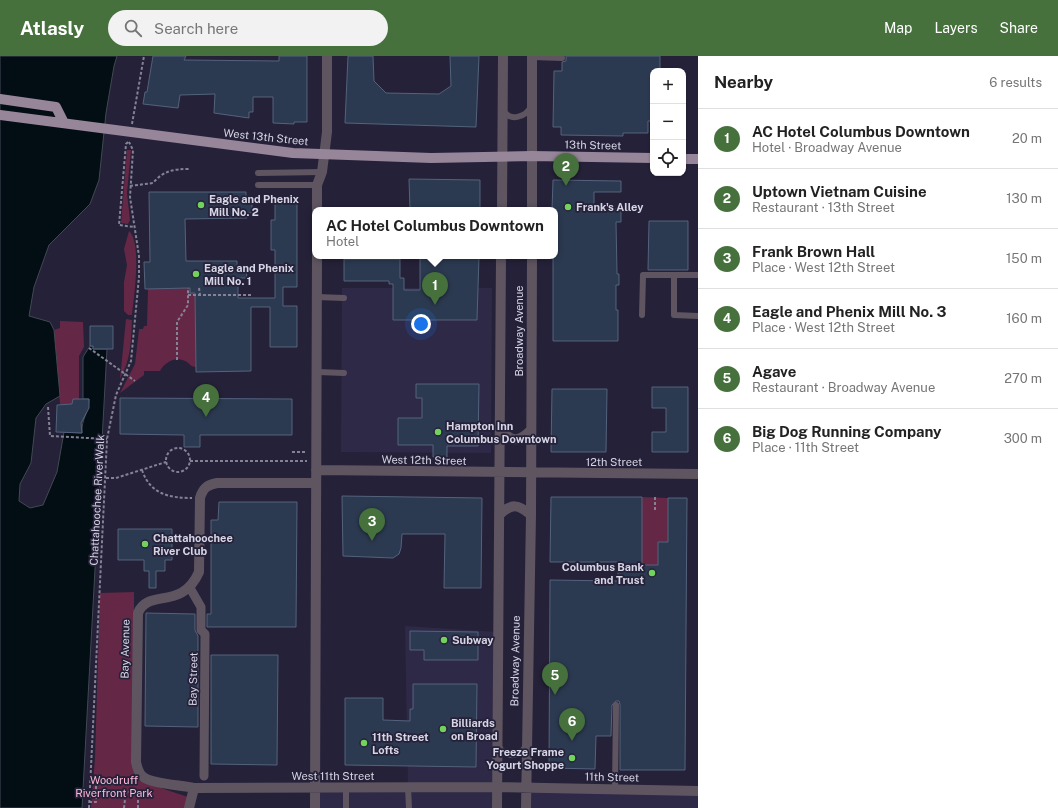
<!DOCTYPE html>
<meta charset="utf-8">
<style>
:root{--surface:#fff;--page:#f2f2f2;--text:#222;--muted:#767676;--line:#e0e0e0;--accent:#46713d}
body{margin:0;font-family:"Public Sans",sans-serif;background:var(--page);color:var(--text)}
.controls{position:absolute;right:12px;top:12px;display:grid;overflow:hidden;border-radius:8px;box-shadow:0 1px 3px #0004}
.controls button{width:36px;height:36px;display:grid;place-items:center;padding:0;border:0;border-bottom:1px solid var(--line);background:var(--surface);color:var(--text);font:20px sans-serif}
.you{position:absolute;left:421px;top:268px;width:14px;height:14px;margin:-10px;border:3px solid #fff;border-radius:50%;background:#1a73e8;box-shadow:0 0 0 6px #1a73e833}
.badge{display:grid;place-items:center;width:26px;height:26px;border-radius:50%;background:var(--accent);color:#fff;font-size:13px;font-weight:700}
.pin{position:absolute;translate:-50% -33px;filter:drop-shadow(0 1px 2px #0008)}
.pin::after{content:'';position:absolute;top:21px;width:14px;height:12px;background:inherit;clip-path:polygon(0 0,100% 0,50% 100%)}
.popup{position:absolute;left:312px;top:151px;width:246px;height:52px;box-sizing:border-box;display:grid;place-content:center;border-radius:8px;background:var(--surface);filter:drop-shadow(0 1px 3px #0005);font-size:13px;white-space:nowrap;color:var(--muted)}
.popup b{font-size:15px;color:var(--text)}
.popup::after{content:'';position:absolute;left:50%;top:100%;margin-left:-8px;border:8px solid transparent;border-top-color:var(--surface)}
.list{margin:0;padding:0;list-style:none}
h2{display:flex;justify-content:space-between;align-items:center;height:52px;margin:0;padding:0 16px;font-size:17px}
h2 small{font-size:13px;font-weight:400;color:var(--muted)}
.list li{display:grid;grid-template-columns:26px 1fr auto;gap:12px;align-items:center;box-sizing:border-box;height:60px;padding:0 16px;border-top:1px solid var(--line)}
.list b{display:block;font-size:15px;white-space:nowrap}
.list p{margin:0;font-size:13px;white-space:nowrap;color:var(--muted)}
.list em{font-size:13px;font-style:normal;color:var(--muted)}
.icon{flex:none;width:22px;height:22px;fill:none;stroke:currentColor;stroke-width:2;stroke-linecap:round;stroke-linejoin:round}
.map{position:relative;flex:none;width:698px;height:752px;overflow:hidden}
header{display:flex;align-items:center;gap:24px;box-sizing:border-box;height:56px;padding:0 20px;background:var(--accent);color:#fff}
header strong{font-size:19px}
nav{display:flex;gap:22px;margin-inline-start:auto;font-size:14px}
.search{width:280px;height:36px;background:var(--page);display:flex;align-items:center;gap:10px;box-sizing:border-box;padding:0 14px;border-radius:22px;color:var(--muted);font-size:15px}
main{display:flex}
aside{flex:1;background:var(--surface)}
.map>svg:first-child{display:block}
.built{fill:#2e2947}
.green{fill:#652746}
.water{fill:#030d14;stroke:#424953}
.building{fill:#2c3a51;stroke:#54627c}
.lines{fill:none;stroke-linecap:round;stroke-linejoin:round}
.path{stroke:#858296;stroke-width:2;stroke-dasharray:3 2;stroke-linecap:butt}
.service{stroke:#5e5560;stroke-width:6}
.pedestrian{stroke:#5e5560;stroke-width:9}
.minor{stroke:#5e5560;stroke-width:10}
.primary{stroke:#97859a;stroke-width:10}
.path-bridge{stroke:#858296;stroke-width:2;stroke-dasharray:3 2;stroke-linecap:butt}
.poi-dot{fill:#73d25d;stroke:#252139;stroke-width:1.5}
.labels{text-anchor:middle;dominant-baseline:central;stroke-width:3.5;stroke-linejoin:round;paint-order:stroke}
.street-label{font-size:11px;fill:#d6d5e5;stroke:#252139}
.poi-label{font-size:11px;font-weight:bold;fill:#d6d5e5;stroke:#252139;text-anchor:start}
.park-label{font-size:11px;fill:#fdb9d7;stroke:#252139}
</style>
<header>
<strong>Atlasly</strong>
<div class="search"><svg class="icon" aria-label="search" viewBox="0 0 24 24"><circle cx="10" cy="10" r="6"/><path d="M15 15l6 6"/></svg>Search here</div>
<nav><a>Map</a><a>Layers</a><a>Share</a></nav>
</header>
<main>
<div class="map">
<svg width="698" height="752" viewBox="0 0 698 752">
<rect width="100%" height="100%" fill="#252139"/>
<!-- built -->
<path class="built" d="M342,232H492L491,397L341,396Z
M405,570L498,576L497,752H315V732L408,731Z
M526,731L698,735V752H526Z"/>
<!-- green -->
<path class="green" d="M127,94H131L127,137L130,164L128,168L121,167Z
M129,175C142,186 134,242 132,259H128L124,255V226L127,209L124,193Z
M190,232V237H195L196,311C190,311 190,307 185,305C175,300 165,306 160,315H144V319L120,337L135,308L139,273H143L144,270H147L148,233Z
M126,263L132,264C131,285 131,304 120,323Z
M60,265L83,266L84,291L79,300V343H73L72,348H60L54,274L60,272Z
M642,441L668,442V486L658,487V509H642Z
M134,536V723L191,742L186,752H91L95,702L100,537Z"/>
<!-- water -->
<path class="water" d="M0,0H117L114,10L106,57L99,124L90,148L49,189L34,231L29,260L50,266L54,274L60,340L46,348L36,362L31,407L20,428L19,445L30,452L43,449L57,416L64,376L82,377C81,363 89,357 89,343H83V301L90,290H93V293H107L82,752H0Z"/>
<!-- building -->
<path class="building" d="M153,0H186L184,4L279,5V0H307V66H294V68L273,67V41H253V56H249V62L214,57L215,38L180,39L178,52L143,48L145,36H147Z
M348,0H373L374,25L386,37L439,38L451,30L450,0H479L476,71L345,67Z
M566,0H660V15H653V65H648V77H623V80L561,79V71H553L554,15H562V6L566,5Z
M409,123L480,124V154H410Z
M553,124L621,125V136H594V153H621V166H616L617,218H619V229H616V254H618V285H553V200H555V154H552Z
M149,136H246V141H252V157H247V162L185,163L186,205H237V214L246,213L247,222H238V242H275V194H271V164H275V143H297V231H283V250H297V291H270V251H251V315L196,316L195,237H190V232L145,233L144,206H150Z
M649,165H688V214H648Z
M420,200H479L477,264H393V228H389V225H344V203H400V222H404V234H420Z
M90,270H113V293H93V290H90Z
M416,328H479L478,390H447V402L433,401V389H398V362H422V342H416Z
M652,331H688V396H652V376H666V352H652Z
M552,333H607L606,396H551Z
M120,342L292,343V379H200V391H184V379L120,378Z
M73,343H89V352L81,367L82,377L56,376L57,349L72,348Z
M342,440L482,442L481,532H444L445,478H402L401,492L399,498L393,502L343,500Z
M551,441H642V509H658V486H668V442H687L685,714H620V649L619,645H616L612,649L611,680H596L595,713L549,712L550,524L618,525V506H550Z
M219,446H297L296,571H207V558H211V464H218Z
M118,473H172V504H165V515H156V532H149V515H144V504H118Z
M146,557L195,558V574L198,580V671L145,670Z
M410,575L478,576V604H424V594H410Z
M211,599H278L277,709L211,708Z
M413,628H477L476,711L345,709V642H383V664L410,665V653H413Z"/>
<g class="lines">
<!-- path -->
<path class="path" d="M132,68L144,0
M128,86L126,88L119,169L134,171
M130,130L153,127C163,115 173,113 189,113
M199,232L200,239
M188,239H253
M177,304V266L188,249V232
M48,351L50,380L107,383
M166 404a12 12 0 1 1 24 0a12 12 0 1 1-24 0Z
M292,396H306
M190,405H307
M142,414C150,438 169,442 192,442
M106,422H116L166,406
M655,441V456
M96,735L138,736V752
M89,746H96V721H91
M89,752L107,383L116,339L131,305L139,221V200L130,141L133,94L129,86
M124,752L126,735"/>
<!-- service -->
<path class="service" d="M532,1L562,2
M503,53C508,67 527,61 531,50
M258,117L322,116
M258,129H317
M674,219V259L698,260
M317,241L344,242
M642,259L643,219H698
M318,316L344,317
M499,691C507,702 518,702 526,690
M408,731L409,752
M615,733L616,649
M346,752V732"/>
<!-- pedestrian -->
<path class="pedestrian" d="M190,532L201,551V574L205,578L204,720"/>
<!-- minor -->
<path class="minor" d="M317,154V129L322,116L327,76V0
M502,154L503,0
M532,154V0
M500,373C512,386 518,387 531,374
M316,414L698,418
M316,427H217C207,429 203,432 200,442L199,516C182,555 148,532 138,557L136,706C137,711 138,716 142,720C150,728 181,729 194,732L497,731L698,735
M499,459C512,447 518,448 531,459
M189,752L194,732
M315,752L317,200
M497,752L501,200
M526,752L531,459L532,200"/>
<!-- primary -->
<path class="primary" d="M0,43L56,51L64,67
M0,59L293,97L431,102L532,100L653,102
M683,103H698"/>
<!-- path-bridge -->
<path class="path-bridge" d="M89,292L135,325"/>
</g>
<!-- markers -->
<g class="poi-dot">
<circle cx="201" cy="149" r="4"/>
<circle cx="568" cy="151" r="4"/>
<circle cx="196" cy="218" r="4"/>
<circle cx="438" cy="376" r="4"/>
<circle cx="145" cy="488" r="4"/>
<circle cx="652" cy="517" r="4"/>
<circle cx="444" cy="584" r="4"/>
<circle cx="443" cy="673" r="4"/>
<circle cx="364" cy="687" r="4"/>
<circle cx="572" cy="702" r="4"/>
</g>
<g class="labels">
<!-- street labels -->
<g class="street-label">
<text transform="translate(266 81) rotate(6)">West 13th Street</text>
<text transform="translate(593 89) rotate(1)">13th Street</text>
<text transform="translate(519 275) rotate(-90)">Broadway Avenue</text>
<text transform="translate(424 404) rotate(1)">West 12th Street</text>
<text x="614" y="406">12th Street</text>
<text transform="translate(97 444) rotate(-87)">Chattahoochee RiverWalk</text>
<text transform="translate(125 593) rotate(-89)">Bay Avenue</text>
<text transform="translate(515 605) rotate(-89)">Broadway Avenue</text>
<text transform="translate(193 623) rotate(-89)">Bay Street</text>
<text x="333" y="720">West 11th Street</text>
<text transform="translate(612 721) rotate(1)">11th Street</text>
</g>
<!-- poi labels -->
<g class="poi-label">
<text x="209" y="143">Eagle and Phenix<tspan x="209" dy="13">Mill No. 2</tspan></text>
<text x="576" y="151">Frank's Alley</text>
<text x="204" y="212">Eagle and Phenix<tspan x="204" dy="13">Mill No. 1</tspan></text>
<text x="446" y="370">Hampton Inn<tspan x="446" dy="13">Columbus Downtown</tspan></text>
<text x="153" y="482">Chattahoochee<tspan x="153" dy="13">River Club</tspan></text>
<text x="644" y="511" text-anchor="end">Columbus Bank<tspan x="644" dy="13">and Trust</tspan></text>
<text x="452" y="584">Subway</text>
<text x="451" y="667">Billiards<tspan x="451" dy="13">on Broad</tspan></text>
<text x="372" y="681">11th Street<tspan x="372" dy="13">Lofts</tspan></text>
<text x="564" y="696" text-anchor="end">Freeze Frame<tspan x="564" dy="13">Yogurt Shoppe</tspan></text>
</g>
<!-- park labels -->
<g class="park-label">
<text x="114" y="724">Woodruff<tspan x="114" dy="13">Riverfront Park</tspan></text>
</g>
</g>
</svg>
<div class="controls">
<button>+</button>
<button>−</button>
<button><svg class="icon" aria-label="locate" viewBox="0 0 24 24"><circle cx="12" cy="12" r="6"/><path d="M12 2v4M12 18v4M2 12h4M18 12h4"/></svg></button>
</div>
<div class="you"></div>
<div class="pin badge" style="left:435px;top:249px">1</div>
<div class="popup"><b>AC Hotel Columbus Downtown</b>Hotel</div>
<div class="pin badge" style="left:566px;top:130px">2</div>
<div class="pin badge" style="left:372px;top:485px">3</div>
<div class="pin badge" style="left:206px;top:361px">4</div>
<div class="pin badge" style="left:555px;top:639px">5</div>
<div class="pin badge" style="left:572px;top:685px">6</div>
</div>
<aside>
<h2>Nearby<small>6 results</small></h2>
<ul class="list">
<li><span class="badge">1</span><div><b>AC Hotel Columbus Downtown</b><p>Hotel · Broadway Avenue</p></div><em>20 m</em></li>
<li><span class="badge">2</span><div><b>Uptown Vietnam Cuisine</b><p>Restaurant · 13th Street</p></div><em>130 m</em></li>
<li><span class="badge">3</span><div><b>Frank Brown Hall</b><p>Place · West 12th Street</p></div><em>150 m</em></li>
<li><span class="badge">4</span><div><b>Eagle and Phenix Mill No. 3</b><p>Place · West 12th Street</p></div><em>160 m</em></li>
<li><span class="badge">5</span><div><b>Agave</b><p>Restaurant · Broadway Avenue</p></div><em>270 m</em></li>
<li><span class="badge">6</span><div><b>Big Dog Running Company</b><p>Place · 11th Street</p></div><em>300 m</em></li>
</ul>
</aside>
</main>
